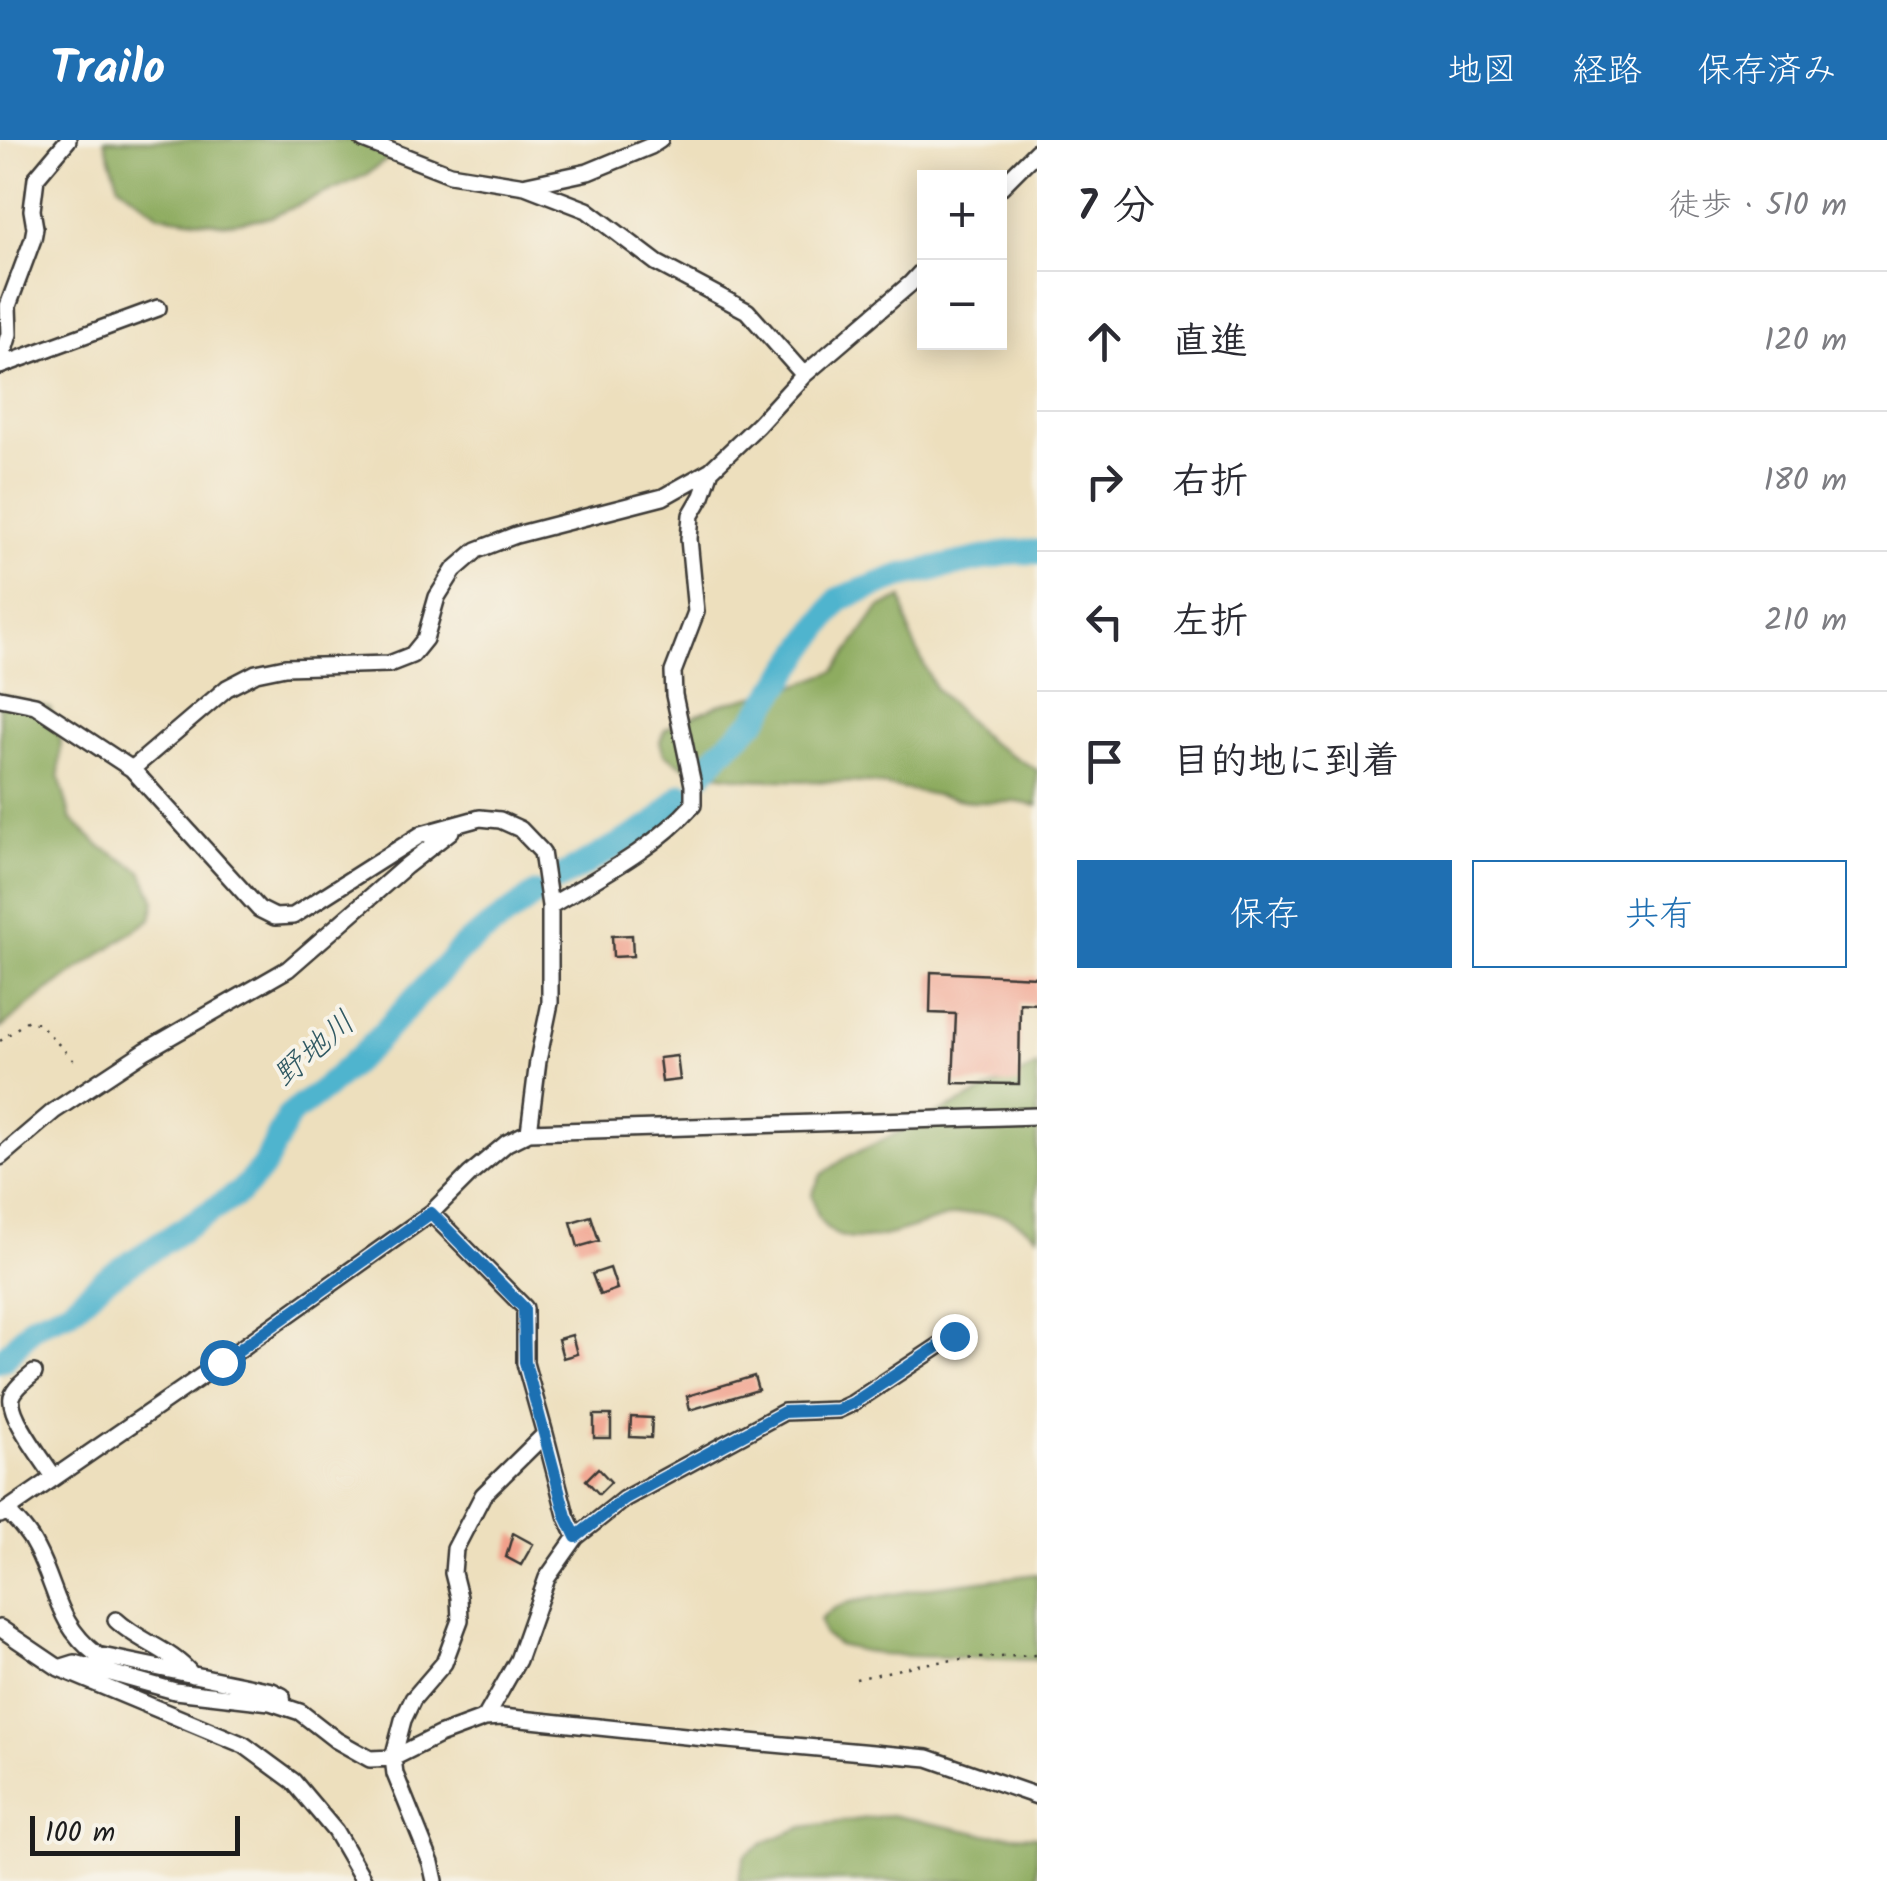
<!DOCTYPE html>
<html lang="ja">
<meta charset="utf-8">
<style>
:root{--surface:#fff;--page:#f7f7f7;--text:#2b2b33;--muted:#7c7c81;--line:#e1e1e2;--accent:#1f6fb2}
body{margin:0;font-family:Kalam,"Klee One",sans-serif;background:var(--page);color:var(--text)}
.controls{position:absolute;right:30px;top:30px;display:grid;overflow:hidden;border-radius:0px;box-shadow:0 5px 25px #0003}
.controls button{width:90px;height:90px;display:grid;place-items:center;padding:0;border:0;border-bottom:2px solid var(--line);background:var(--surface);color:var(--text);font:50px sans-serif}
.scale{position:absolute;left:30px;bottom:25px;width:210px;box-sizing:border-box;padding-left:10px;border:5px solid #1c1c1c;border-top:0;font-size:28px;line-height:35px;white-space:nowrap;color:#1c1c1c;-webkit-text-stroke:8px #f7f3e8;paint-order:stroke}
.stop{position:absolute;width:30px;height:30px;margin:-22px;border:8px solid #1f6fb2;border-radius:50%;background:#fff}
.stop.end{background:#1f6fb2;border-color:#fff;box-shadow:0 2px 10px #0008}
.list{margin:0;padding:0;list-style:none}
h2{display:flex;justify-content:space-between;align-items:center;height:130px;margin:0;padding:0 40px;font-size:42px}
h2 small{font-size:32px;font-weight:400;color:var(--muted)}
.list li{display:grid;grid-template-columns:65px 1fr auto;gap:30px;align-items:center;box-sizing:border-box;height:140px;padding:0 40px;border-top:2px solid var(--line)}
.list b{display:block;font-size:38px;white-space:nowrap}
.list em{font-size:32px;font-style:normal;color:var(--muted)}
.actions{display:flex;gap:20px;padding:30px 40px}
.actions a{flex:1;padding:22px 0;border:2px solid var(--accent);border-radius:0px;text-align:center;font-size:35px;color:var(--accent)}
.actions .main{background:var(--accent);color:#fff}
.icon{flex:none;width:55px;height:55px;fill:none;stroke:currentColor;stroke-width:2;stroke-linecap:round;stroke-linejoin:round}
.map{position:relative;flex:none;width:1037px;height:1741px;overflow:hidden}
header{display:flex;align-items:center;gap:60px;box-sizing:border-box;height:140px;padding:0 50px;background:var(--accent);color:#fff}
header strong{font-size:48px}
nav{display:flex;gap:55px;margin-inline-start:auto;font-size:35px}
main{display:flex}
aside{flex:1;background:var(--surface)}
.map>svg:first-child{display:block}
.forest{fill:#8eac60;stroke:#55643e;stroke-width:2.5}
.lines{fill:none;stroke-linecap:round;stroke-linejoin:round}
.river{stroke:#4fb4ce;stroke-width:25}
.building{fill:#f1a08b}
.minor-casing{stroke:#3b3934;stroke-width:20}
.path{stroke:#3b3934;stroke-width:2.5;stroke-dasharray:2.5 8;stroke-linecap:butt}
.minor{stroke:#fff;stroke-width:15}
.route{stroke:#1f6fb2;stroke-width:12}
.labels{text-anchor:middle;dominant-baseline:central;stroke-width:8;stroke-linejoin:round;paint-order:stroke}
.water-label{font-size:32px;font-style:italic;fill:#305963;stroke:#f7f3e8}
</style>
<header>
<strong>Trailo</strong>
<nav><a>地図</a><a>経路</a><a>保存済み</a></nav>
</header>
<main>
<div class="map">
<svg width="1037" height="1741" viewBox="0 0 1037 1741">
<rect width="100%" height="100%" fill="#f7f3e8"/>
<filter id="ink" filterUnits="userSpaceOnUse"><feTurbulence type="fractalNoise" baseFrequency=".01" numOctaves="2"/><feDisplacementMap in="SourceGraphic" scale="20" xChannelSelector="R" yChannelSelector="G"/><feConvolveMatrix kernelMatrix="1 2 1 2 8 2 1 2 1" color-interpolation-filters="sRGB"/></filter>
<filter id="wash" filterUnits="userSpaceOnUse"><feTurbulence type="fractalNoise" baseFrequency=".0048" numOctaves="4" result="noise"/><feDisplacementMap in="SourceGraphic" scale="40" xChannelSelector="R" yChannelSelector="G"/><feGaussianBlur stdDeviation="2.25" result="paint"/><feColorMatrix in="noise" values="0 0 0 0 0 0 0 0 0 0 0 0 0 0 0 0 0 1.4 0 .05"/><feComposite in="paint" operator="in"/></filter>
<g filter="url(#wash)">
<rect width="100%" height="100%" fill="#eddfbd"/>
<!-- forest -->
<path class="forest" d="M104,0H389L394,15L364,36L271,77L223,84L160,75L119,45Z
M902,458L911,497L935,548L989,602L1037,630V666L1017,662H974L870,643L748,639L690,630L664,614L660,602L665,589L718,565L798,545L835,531L879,468Z
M0,554L50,568L61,601L59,636L71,679L100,706L142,731L155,761L151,779L46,852L0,889Z
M1037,926V1096C1024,1086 1012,1076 996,1074C984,1073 968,1073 956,1075C922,1081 858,1116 828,1089C817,1080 815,1066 812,1054L821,1035L847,1017Z
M1037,1434V1520L882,1515L838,1505L824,1495L820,1480L833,1469L850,1462L933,1447Z
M891,1675L983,1694L1037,1696V1741H738L745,1715L767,1701L803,1687Z"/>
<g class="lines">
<!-- river -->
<path class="river" d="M702,633L720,612L754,581L839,459L901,436L1013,412H1037
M558,739L654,685L683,655
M0,1220L5,1218L34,1185L69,1171L104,1140L239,1053L264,1026L289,975L325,948L370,907L464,806L536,754"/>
</g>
<g id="blocks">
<!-- building -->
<path class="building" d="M632,795L633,816L613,817L612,796Z
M931,832L1037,837V864L1020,863L1019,944L953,943L956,874L930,873Z
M677,916L680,940L662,942L659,918Z
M591,1076L599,1101L578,1107L571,1082Z
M610,1128L617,1149L600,1155L592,1134Z
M572,1195L577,1214L563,1218L558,1199Z
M754,1236L758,1250L690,1270L687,1256Z
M594,1275H611V1298H594Z
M631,1277L652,1278L651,1298L630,1297Z
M598,1328L611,1342L599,1354L586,1340Z
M513,1393L533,1404L521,1425L506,1417Z"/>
</g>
</g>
<g filter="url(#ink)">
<use href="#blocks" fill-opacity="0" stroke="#3b3934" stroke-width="2.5"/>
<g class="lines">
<!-- minor casing -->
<g class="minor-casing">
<path id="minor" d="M363,0L450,34L525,46L587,70L657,123L747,171L804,235
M527,45L588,32L651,6L660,0
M999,49L1037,11
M0,224L9,194L8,166L33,99L35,88L32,70L36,38L68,0
M0,226L158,168
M0,558L35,565L132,629L259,769L275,777L293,776L422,694L480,678L500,680L520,689L542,712L550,766V863L538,921L529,992
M132,629L227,548L256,533L285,527L389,524L412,515L425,499L437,457L454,430L477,410L516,395L663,357L711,330L758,285L804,235L910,144L924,129
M550,766C600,736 654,709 693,665V645L674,555L673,532L696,472L689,399L691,375L702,356L711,330
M0,1017L54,971L145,911L288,829L406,726L451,691
M431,1073L525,1168V1223L545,1294L483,1355L455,1409L453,1433L459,1457L460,1480L444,1523L413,1559L403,1580L393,1618L395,1634L431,1723L435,1741
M34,1233C27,1239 15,1247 12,1257C8,1276 44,1321 54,1337
M545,1294L566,1375L576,1397
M7,1371C18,1382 29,1393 36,1408C58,1450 56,1483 97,1515L272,1551L282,1556L283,1566
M0,1375L222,1222L431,1073L469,1035L507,1003L529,992L1037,976
M116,1480C139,1502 171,1509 192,1535
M0,1488L59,1528L244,1605L293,1641L335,1691L364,1741
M59,1528L75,1523L175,1551L270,1562L300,1572L336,1600L370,1619L393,1618L439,1595L485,1578L502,1577L695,1597L928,1618L1037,1656
M485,1578L518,1520L547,1438L576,1397L624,1359L784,1272L838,1270L853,1263L954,1196"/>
</g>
<!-- path -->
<path class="path" d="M0,901L28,880L40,884L74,921
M856,1539L922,1524L962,1519L1037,1515"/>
<!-- minor -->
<use href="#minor" class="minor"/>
</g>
</g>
<g class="lines" filter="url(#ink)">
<!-- route -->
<path class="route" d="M222,1222L431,1073L524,1168L525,1222L566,1376L576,1397L624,1359L784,1272L838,1270L853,1263L954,1196"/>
</g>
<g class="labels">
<!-- water labels -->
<g class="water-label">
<text transform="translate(315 910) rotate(-41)">野地川</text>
</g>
</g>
</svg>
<div class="controls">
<button>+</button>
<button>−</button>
</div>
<div class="scale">100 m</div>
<div class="stop" style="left:222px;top:1222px"></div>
<div class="stop end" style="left:954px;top:1196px"></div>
</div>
<aside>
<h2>7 分<small>徒歩 · 510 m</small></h2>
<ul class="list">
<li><svg class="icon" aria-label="ahead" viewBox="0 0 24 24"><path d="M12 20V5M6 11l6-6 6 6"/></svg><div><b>直進</b></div><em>120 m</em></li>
<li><svg class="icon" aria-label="right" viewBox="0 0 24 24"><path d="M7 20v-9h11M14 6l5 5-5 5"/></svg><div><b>右折</b></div><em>180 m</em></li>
<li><svg class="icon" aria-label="left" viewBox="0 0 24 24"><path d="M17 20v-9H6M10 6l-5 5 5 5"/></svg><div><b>左折</b></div><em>210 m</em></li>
<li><svg class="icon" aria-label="arrive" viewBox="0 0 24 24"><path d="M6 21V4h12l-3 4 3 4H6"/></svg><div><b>目的地に到着</b></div></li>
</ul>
<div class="actions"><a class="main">保存</a><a>共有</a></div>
</aside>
</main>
